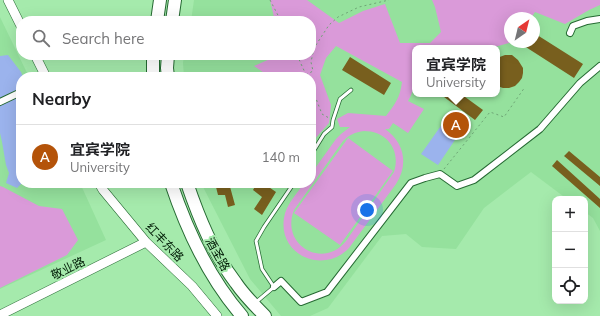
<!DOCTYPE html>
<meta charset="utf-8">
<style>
:root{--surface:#fff;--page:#f6f6f6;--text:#202124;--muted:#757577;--line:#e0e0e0;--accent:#b45309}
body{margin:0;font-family:Mulish,"Noto Sans SC",sans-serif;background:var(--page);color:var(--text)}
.controls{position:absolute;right:12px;bottom:12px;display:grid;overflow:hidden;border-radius:8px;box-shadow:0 4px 16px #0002}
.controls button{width:36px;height:36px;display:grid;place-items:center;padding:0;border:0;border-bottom:1px solid var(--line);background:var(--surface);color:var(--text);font:20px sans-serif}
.compass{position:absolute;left:504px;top:12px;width:36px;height:36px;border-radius:50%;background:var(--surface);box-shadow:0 4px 16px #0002;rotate:35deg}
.you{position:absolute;left:367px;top:210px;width:14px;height:14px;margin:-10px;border:3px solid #fff;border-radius:50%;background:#1a73e8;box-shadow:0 0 0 6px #1a73e833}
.badge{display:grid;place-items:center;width:26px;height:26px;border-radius:50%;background:var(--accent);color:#fff;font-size:13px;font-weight:700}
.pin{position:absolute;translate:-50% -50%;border:2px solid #fff;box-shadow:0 1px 4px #0006}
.popup{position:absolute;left:412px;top:45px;width:88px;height:52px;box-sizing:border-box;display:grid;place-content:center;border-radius:8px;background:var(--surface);filter:drop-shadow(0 1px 3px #0005);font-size:13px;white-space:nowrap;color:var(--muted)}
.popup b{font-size:15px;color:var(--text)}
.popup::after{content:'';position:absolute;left:50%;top:100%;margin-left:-8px;border:8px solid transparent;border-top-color:var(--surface)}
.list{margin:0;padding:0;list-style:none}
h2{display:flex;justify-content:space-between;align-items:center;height:52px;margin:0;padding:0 16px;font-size:17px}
h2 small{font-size:13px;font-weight:400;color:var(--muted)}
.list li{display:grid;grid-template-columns:26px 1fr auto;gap:12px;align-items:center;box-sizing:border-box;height:64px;padding:0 16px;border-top:1px solid var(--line)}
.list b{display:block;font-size:15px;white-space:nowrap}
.list p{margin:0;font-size:13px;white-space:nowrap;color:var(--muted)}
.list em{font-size:13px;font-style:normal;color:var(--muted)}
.icon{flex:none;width:22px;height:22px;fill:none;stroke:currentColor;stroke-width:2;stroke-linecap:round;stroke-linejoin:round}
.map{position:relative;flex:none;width:600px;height:316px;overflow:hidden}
.search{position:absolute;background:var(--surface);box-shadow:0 4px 16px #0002;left:16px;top:16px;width:300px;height:44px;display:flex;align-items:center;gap:10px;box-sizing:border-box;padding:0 14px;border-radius:16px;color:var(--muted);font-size:15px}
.panel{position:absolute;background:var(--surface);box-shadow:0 4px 16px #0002;left:16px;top:72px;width:300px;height:116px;border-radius:16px}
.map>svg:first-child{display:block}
.built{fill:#95e19d;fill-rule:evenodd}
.green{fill:#da9ad9;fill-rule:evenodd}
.water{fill:#9bb3ed}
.building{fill:#785f1e}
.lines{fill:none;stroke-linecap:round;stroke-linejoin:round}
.lane-casing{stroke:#266a33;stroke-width:4.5}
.street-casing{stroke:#266a33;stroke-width:8}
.secondary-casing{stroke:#266a33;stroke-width:10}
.highway-casing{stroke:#266a33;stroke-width:14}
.path{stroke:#6ea575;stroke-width:1;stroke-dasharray:2 3;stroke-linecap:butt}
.lane{stroke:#fff;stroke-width:3}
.street{stroke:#fff;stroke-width:6}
.secondary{stroke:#fff;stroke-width:9}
.highway{stroke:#fff;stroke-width:12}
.labels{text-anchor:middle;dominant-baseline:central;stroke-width:4;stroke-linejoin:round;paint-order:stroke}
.street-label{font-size:12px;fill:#021d07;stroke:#a5eaac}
</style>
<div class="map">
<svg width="600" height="316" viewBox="0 0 600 316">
<rect width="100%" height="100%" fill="#a5eaac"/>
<!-- built -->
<path class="built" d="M194,0H600V231L593,218L585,212V199H567L531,172L484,208L456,249L422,247L406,234L382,236L328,308L310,316H281L250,279L201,183H311V77H184L183,63L184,55H311V21H191ZM510,18H534V42H510ZM415,48H497V94H415Z
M0,17L29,77H21V183H80L106,240L0,289Z"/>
<!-- green -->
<path class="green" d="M270,0H307L339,23L363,11L385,4L400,43H430L441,32L435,7L432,0H600V5L589,10L565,24L535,12L531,18H510V42L509,43L491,48H415C415,66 418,85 408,101L424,109L408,133L393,123L389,129H385C404,142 409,164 396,184L349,248C323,275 278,255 284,218C286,204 297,194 304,183H311V174L336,139L341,134L350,127H340L337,119L348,113L386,116C395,104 400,98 402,82L336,46L326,58L320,75L331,105L329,123L312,142L311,141V77H270L254,66L279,55H311V21H276L274,17ZM364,131C387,131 401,150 394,172L346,241C323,270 280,245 294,210L343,141C349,135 355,132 364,131Z
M348,138L393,171L340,245L294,213Z
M0,186L3,187L39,206L62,209L78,240L67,255L0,288Z"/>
<!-- water -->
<path class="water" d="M8,55L21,72L23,77H21V183H22L17,188L6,183L9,173L6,165L2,142L0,133V56Z
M445,120L461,131L438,165L421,154Z"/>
<!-- building -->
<path class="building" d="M534,33L583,64L574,78L518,42H534Z
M505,55H512L518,60L523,68V73L522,78L519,82L515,86L509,88H503L497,86V58Z
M350,57L391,83L384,95L342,70Z
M440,94H461L483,110L475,120Z
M569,151L600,177V186L564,156Z
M557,160L600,199V208L552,166Z
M215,183H229L235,205L228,207L225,195H218Z
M257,183H263L276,192L262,215L254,209L262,197L253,190Z"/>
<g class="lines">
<!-- lane casing -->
<g class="lane-casing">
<path id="lane" d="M311,155L324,134L332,127L333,120L340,99L351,90
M255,303L274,287L262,269L256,241L264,227L294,183"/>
</g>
<!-- street casing -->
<g class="street-casing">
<path id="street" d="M570,33L573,26L587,21L600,19
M0,102L21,92
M274,287L281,281L301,302L327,292L411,183L425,178L440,174L457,186L474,180L540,129L580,83L600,66"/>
</g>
<!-- secondary casing -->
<g class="secondary-casing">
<path id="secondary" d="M8,0L21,26
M35,55L46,77
M99,183L103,190L146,242L192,286L217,316
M0,315L146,242"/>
</g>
<!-- highway casing -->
<g class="highway-casing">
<path id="highway" d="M157,21L160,0
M172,21L175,0
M153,77V55
M168,77L167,68L168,55
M171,183C187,231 209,278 242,316
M187,183C199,218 213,253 236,283C244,295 255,306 265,316"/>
</g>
<!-- path -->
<path class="path" d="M270,0L281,21
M297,55L307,77
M306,75L313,71L311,62L314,48L329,25L338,17L359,7L389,0
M311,86L322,114L329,118
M444,169L490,112L504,117L525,87"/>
<!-- lane -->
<use href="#lane" class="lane"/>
<!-- street -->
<use href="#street" class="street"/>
<!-- secondary -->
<use href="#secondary" class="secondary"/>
<!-- highway -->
<use href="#highway" class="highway"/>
</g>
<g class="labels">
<!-- street labels -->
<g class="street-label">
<text transform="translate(165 242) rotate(46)">红丰东路</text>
<text transform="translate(218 254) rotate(61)">酒圣路</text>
<text transform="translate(68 268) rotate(-26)">敬业路</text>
</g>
</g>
</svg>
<div class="controls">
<button>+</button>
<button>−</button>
<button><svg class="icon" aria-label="locate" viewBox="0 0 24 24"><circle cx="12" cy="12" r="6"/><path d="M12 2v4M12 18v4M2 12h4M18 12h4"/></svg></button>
</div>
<svg class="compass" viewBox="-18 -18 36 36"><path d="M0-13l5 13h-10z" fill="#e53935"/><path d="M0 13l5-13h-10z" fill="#757577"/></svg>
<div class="you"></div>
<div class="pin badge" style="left:456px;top:125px">A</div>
<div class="popup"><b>宜宾学院</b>University</div>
<div class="search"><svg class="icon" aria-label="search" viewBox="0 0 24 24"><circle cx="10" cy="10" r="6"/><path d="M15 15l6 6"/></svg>Search here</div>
<section class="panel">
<h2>Nearby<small></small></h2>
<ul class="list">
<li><span class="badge">A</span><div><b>宜宾学院</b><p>University</p></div><em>140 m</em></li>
</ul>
</section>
</div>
